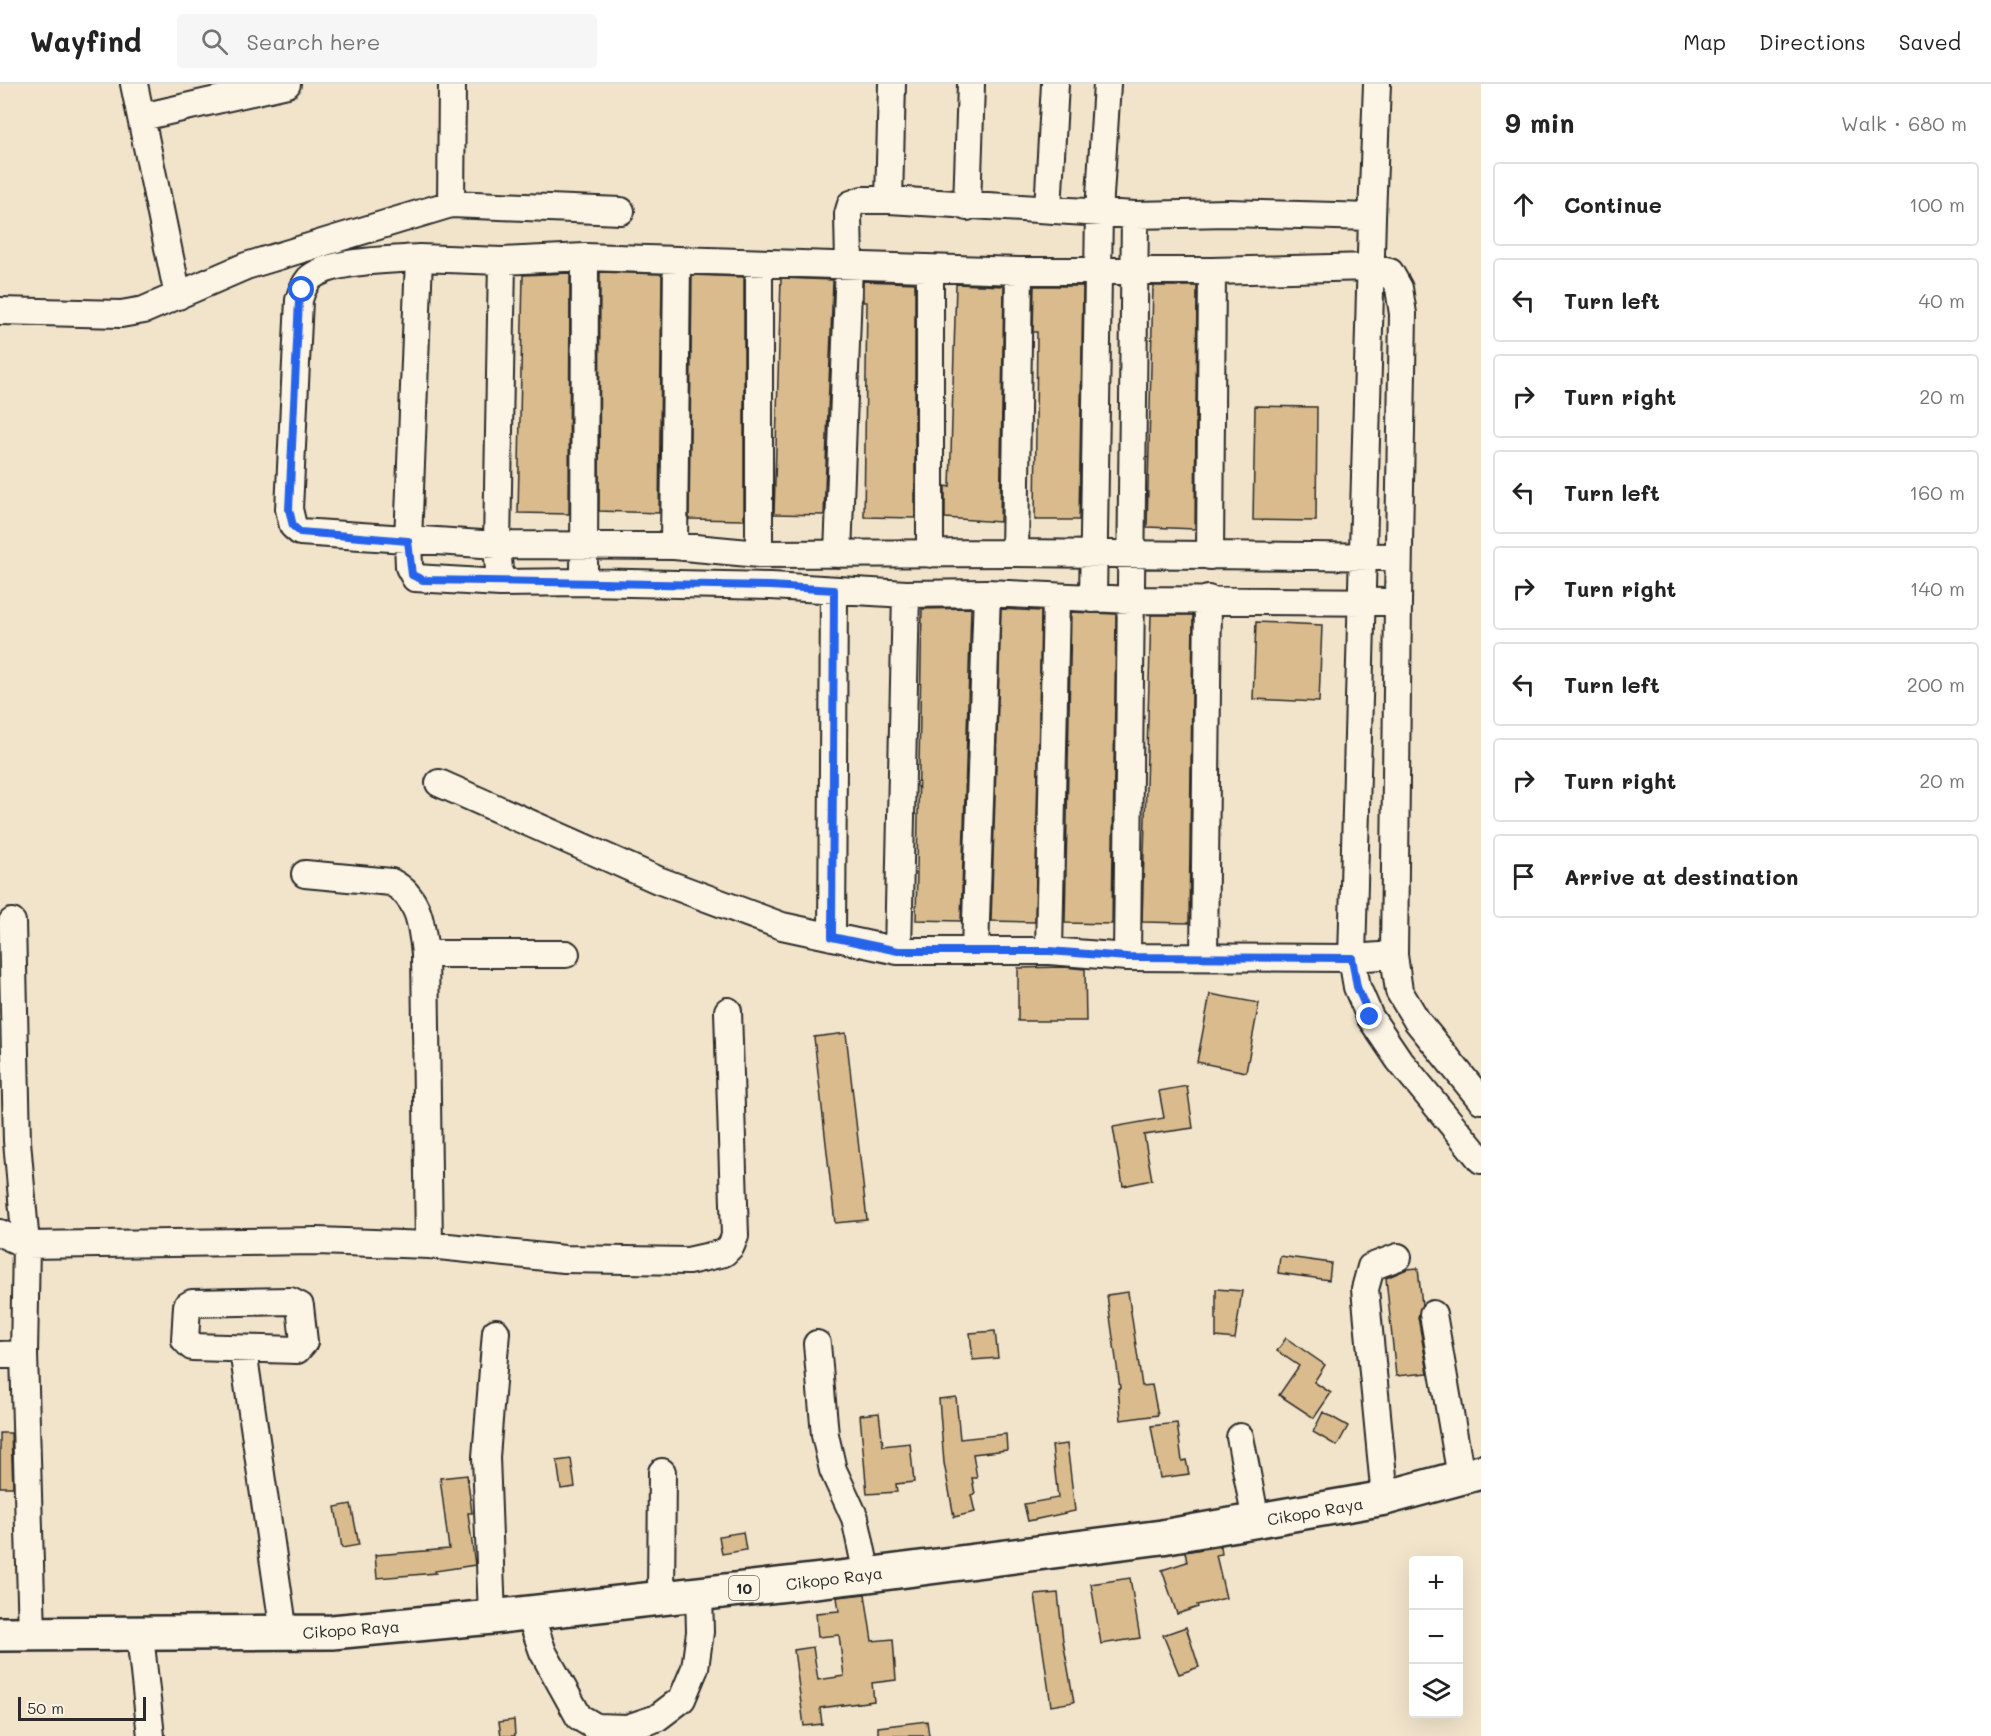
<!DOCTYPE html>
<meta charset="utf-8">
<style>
:root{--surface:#fff;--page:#f6f6f6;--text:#222;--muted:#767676;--line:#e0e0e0}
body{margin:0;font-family:Mali,sans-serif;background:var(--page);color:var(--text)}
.controls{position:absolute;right:18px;bottom:18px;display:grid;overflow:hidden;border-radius:6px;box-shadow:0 6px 24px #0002}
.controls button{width:54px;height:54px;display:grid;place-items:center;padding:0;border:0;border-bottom:2px solid var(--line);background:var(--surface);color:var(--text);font:30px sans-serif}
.scale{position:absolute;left:18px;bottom:15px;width:128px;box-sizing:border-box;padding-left:6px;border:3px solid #2b2b2b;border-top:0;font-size:16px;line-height:21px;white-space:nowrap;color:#2b2b2b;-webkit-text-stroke:4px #fcf5e5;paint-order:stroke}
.stop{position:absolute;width:18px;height:18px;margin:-14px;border:4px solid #2563eb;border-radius:50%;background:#fff}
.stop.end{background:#2563eb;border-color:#fff;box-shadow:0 2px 6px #0008}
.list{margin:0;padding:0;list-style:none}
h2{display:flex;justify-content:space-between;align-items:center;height:78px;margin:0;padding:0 24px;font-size:26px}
h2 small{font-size:20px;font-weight:400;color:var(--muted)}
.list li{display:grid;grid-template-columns:39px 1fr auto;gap:18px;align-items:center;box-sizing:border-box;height:84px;margin:0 12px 12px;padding:0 12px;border:2px solid var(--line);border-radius:6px}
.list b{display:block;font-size:22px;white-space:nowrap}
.list em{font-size:20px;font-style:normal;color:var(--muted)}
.icon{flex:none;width:33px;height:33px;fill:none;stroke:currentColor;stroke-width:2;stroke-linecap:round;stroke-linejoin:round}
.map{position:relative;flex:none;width:1481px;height:1652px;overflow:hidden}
header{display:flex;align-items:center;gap:36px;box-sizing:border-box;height:84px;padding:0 30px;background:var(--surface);border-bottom:2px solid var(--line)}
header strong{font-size:28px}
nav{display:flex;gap:33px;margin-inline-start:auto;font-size:21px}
.search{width:420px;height:54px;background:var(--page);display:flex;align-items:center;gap:15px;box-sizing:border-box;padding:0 21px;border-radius:6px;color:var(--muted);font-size:22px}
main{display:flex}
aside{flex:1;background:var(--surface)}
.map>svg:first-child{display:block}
.building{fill:#d9bb8d;stroke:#2b2b2b;stroke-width:1.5}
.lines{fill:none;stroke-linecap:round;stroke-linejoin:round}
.minor-casing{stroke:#2b2b2b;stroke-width:30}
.highway-casing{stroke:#2b2b2b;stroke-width:38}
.minor{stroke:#fcf5e5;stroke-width:26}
.highway{stroke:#fcf5e5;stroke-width:33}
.route{stroke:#2563eb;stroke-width:8}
.labels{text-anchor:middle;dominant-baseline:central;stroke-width:4.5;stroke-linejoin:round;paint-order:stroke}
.shield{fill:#fcf5e5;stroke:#6a6863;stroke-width:1.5}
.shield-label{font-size:15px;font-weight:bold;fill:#2b2b2b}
.street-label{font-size:16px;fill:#2b2b2b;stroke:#fcf5e5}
</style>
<header>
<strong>Wayfind</strong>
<div class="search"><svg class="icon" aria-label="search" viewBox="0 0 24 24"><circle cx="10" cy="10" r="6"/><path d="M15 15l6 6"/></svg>Search here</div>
<nav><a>Map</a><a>Directions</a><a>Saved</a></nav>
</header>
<main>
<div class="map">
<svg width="1481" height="1652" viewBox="0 0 1481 1652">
<rect width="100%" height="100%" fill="#f2e4cb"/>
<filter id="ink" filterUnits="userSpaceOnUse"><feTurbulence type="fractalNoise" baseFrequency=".0167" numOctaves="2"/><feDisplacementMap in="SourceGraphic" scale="12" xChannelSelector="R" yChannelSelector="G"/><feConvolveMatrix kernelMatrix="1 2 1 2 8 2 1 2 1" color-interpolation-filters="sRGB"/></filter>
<g filter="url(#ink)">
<!-- building -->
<path class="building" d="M600,188L662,190L659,429L599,427Z
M570,189L569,430L518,429L523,191Z
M692,191L744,193V436L689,435Z
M781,194L833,196L824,431L774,430Z
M863,197L915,199V434L864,433L867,218H863Z
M956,200L1004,202L1000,438L945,434V402L950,403Z
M1034,202H1083L1079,436H1035L1037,248H1033Z
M1153,202H1197L1195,445L1147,443Z
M1255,322L1317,323L1316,437L1253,436Z
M971,524L961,837L916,836L922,525Z
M1001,525L1041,527L1035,838L991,837Z
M1071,528L1116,530L1112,840L1065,839Z
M1151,531H1193L1189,839L1142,838Z
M1256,538L1322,541L1319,618L1253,615Z
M1064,883L1085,885L1086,937H1018V884Z
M1210,910L1259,919L1246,988L1197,978Z
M846,949L867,1136L835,1139L814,953Z
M1187,1002L1193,1044L1144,1051L1152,1096L1123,1102L1113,1043L1164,1034L1159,1007Z
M1280,1172L1331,1179L1329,1196L1278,1189Z
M1418,1184L1422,1221L1418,1233L1428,1289L1396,1292L1386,1194L1407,1185Z
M1216,1205L1242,1207L1235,1255L1216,1253Z
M1128,1208L1142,1302L1152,1301L1158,1331L1121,1336L1118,1304H1120L1107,1211Z
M995,1247L998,1274L973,1276L970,1249Z
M1286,1254L1325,1281L1314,1298L1331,1309L1314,1334L1279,1311L1299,1282L1277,1267Z
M956,1313L960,1355L1006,1350L1007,1366L973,1370L977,1394H972L975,1410L971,1411L975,1428L954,1433L944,1379L939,1315Z
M1323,1328L1348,1342L1337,1362L1313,1348Z
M879,1329L883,1362L910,1359L914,1398L896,1400L897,1408L867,1410L860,1331Z
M1177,1339L1182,1377L1186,1376L1189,1390L1160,1394L1151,1342Z
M0,1349H11L13,1403H0Z
M1067,1360L1075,1427L1028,1437L1024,1420L1058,1414L1052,1362Z
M571,1375L575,1403L561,1405L557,1377Z
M467,1391L472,1429H468L475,1481L435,1487L436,1489L377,1494L375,1471L449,1465L440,1394Z
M351,1420L359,1461L342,1464L335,1423Z
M743,1448L746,1466L722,1470L719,1452Z
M1221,1462L1222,1470L1216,1471L1226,1514L1197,1521L1198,1523L1177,1530L1162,1486L1187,1478L1185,1468Z
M1130,1494L1140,1554L1101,1560L1091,1500Z
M1058,1509L1063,1557L1074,1618L1051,1622L1035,1511Z
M865,1510L872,1557L893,1555L896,1596L872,1599L874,1617L820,1624L822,1640L804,1642L794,1566L813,1563L818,1596L844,1592L839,1551L818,1553L816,1529L839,1527L837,1513Z
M1186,1543L1199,1583L1179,1590L1163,1551Z
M514,1636L515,1652H501L499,1638Z
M927,1637L929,1652H878V1643Z"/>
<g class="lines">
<!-- minor casing -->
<g class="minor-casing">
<path id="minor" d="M134,0L178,212
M142,33L287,0
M889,116L892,0
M451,120L452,0
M967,123L971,0
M1048,125L1055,0
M1372,133L1352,874L1357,903L1370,933L1399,976L1481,1076
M419,174C392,176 328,176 309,195C304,201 301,209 299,216L289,425L293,442L300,448L497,461L674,462L759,470L1015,469L1397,473
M0,227L121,230L144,226L246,182L451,120L621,127
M674,462L677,178
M1015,469L1019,187
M759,470V181
M838,470L849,180L848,130L851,120L862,116H889L1135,131L1228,129L1372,133L1377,0
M930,470V185
M1210,472L1212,187
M584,498L585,173
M500,499L497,461L502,177
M1093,515L1099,127L1107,0
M1398,518L1131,516L987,509L906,510L771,502L584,498L500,499L415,494L409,483L408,457L419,174L502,177L585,173L1019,187H1212L1370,183L1390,188L1399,204L1403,230L1398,518L1394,871L1399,907L1417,937L1481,1016
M439,699L658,796L782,842L898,867H1049L1127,873L1352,874L1394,871
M305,790L391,798C419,812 422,842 425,870L429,1161
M832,853L834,506
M975,866L987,509
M898,867L906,510
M1049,867L1056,513
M425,870H566
M1127,873L1135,131
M1204,873L1208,515
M0,1149L26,1161L17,1057L12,838
M290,1217L300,1222L304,1258L297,1266L192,1263L185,1256L187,1222L192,1219Z
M1433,1230L1461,1393
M817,1260L825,1351L833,1386L855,1434L867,1491
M243,1266L284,1549
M0,1271L24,1270
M1240,1353L1256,1437
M1385,1414L1365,1205L1371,1183L1398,1173
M661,1512L662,1388
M529,1528L543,1568L579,1633L596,1643L627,1644L657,1634L682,1615L695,1584L700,1548L699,1508
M492,1533L486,1373L496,1248
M32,1550L24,1270L26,1161L317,1157L429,1161L564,1175L688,1177L724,1169L731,1162L735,1152L728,927
M140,1551L151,1652"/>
</g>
<!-- highway casing -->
<g class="highway-casing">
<path id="highway" d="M0,1550L332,1548L492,1533L867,1491L1162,1453L1385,1414L1481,1388"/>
</g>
<!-- minor -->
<use href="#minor" class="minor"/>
<!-- highway -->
<use href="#highway" class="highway"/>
</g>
</g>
<g class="lines" filter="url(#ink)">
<!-- route -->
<path class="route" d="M302,206L299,216L289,425L293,442L300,448L408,457L412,491L423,496L771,502L834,506L832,853L898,867H1049L1127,873L1352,874L1357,903L1370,933"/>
</g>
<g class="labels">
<!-- shield labels -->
<rect class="shield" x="729" y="1492" width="30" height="24" rx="4.5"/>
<g class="shield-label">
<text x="744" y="1504">10</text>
</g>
<!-- street labels -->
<g class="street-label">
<text transform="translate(1315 1427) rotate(-10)">Cikopo Raya</text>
<text transform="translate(834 1494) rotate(-7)">Cikopo Raya</text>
<text transform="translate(351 1545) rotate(-4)">Cikopo Raya</text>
</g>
</g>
</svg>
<div class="controls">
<button>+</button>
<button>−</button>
<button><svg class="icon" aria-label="layers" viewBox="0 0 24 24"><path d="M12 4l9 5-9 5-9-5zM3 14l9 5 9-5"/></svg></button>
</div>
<div class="scale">50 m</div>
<div class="stop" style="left:302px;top:206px"></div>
<div class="stop end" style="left:1370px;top:933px"></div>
</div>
<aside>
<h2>9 min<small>Walk · 680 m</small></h2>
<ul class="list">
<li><svg class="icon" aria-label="ahead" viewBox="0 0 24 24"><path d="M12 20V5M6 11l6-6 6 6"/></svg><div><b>Continue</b></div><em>100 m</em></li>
<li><svg class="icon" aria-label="left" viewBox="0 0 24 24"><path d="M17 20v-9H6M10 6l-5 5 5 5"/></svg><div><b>Turn left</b></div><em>40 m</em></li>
<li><svg class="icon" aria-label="right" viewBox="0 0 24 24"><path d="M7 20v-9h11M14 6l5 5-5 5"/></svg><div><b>Turn right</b></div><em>20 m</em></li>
<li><svg class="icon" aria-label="left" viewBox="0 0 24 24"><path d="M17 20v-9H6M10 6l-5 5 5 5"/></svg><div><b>Turn left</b></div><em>160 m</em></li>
<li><svg class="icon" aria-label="right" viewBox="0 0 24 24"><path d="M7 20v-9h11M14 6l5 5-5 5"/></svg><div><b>Turn right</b></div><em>140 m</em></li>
<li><svg class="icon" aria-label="left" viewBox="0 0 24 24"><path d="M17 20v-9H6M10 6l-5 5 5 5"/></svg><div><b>Turn left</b></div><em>200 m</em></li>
<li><svg class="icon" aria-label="right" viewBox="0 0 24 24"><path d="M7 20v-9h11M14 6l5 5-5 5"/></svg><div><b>Turn right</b></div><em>20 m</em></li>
<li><svg class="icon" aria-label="arrive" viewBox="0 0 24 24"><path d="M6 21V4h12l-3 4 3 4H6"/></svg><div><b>Arrive at destination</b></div></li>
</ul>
</aside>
</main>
